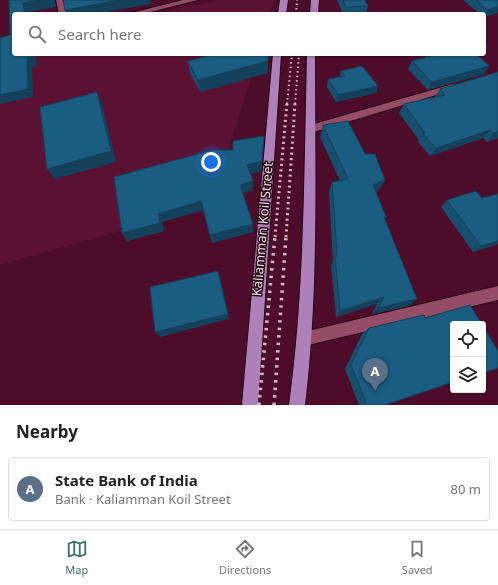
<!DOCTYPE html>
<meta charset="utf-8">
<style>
:root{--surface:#fff;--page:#f6f6f6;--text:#222;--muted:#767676;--line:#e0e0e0;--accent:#3d6f66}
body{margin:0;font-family:"Noto Sans",sans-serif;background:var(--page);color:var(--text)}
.controls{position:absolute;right:12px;bottom:12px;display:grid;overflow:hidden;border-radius:4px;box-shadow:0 1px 3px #0004}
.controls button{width:36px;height:36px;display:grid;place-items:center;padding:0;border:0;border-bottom:1px solid var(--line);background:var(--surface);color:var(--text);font:20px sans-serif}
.you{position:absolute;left:211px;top:162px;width:14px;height:14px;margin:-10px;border:3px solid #fff;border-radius:50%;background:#1a73e8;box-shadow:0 0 0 6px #1a73e833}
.badge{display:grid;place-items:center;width:26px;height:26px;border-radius:50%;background:var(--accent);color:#fff;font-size:13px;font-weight:700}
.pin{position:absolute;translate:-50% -33px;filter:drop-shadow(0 1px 2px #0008)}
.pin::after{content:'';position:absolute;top:21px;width:14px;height:12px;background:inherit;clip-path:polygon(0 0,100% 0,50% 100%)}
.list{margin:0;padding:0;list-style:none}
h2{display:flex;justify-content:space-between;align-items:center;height:52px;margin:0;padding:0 16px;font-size:17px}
h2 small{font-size:13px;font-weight:400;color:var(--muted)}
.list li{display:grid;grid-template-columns:26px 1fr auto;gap:12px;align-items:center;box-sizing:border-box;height:64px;margin:0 8px 8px;padding:0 8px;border:1px solid var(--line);border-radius:4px}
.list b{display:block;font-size:15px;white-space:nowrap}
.list p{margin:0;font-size:13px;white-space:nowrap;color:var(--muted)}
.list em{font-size:13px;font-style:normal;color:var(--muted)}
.icon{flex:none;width:22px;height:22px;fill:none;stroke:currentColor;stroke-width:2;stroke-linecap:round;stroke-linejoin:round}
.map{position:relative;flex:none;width:498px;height:405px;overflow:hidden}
.search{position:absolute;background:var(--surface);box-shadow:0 1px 3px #0004;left:12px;right:12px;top:12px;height:44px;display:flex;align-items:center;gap:10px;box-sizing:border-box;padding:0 14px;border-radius:4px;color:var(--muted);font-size:15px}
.sheet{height:124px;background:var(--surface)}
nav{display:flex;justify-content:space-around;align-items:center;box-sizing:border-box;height:56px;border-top:1px solid var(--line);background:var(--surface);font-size:11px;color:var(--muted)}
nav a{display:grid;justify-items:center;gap:2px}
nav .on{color:var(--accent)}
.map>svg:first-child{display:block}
.built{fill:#5a1133}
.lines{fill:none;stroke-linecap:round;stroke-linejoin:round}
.minor-casing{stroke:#2b0012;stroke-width:2}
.major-casing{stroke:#2b0012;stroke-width:2}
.minor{fill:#934d66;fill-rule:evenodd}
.major{fill:#ac81bb;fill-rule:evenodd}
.rail-far2{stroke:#d9b8c3;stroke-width:2;stroke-dasharray:1.5 3;stroke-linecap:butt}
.rail-far1{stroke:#d9b8c3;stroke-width:3;stroke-dasharray:2 3.5;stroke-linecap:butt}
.rail{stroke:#d9b8c3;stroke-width:3.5;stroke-dasharray:2.5 5;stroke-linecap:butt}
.wall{fill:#174f6f}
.shaded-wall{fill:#13405a}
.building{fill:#1b5c81;stroke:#13405a}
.labels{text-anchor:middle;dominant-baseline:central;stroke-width:3;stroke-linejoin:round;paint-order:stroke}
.street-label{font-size:13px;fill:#f9e0e7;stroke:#230712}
</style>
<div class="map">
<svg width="498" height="405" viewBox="0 0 498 405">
<rect width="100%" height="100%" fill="#4d0c2a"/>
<!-- built -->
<path class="built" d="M219,0H274L270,14H154Z
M23,54H258L212,205L0,265V89Z"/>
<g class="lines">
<!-- minor casing -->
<g class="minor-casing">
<path id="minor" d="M56,0H64L67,14H59Z
M183,0H198L142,14H127Z
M453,84L458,87L456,89L311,133L306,129L307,126Z
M498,286V300L304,346L299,344L297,339L299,334L304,332Z"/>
</g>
<!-- major casing -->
<g class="major-casing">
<path id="major" d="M280,0H288L286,14H278Z
M311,0H319L318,14H310Z
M273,54H281L258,405H242Z
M307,54H315C315,171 319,289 305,405H289C305,289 304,171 307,54Z"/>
</g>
<!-- minor -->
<use href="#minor" class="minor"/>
<!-- major -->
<use href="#major" class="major"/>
<!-- rail-far2 -->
<path class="rail-far2" d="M296,14L297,0
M287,104L292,54
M295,104L299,54"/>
<!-- rail-far1 -->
<path class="rail-far1" d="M275,237L287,103
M286,237L295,103"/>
<!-- rail -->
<path class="rail" d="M259,405L275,236
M274,405L286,236"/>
</g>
<!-- wall -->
<path class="wall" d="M337,0H365L368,6L366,14H343Z
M463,0H498V13L484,17V14H480Z
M423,54H483L478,56L484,74L428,90L408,69L412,61L426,57Z
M188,61H268V73L200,92L190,73Z
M341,71L378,86L376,93L336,102L327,87L328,79L340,77Z
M498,72V138L487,142L483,138L430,156L418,142L419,140L399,113L404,104L435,97L440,89Z
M323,125L365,154L385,180L379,190L376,192L386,217L384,219L409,306L372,314L377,304L336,317L331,265L333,261L329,192L332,182L340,181L320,137Z
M263,146L261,171L250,174L253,190L243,193L253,224V232L212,243L203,210L162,222L164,231L127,241L122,233L233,150Z
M498,194V244L473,252L441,207L447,200L482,198Z
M425,318L385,405H359L345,369L362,334L369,328Z"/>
<!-- shaded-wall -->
<path class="shaded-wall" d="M41,0H55L56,7L28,12V14H25L23,3Z
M120,0H150L151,4L94,14H66L65,10Z
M498,7V13L484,17L487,10Z
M487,47L484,52V48Z
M31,54H35L37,66L32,67L33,97L0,104V95L27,58Z
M471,54H483L468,59Z
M268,61V73L200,92L198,80Z
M489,66L484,74L428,90L432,82Z
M378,86L376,93L336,102L338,95Z
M97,92L102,104L116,162L55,179L47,169Z
M490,130L483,138L430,156L436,148Z
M498,132V138L487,142L494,133Z
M264,136L261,171L247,175V165Z
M385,180L379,190L368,195L373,185Z
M253,181V190L240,194V185Z
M201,201L203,210L162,222L164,231L127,241L122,233L158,214Z
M253,224V232L212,243L210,235Z
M498,241V244L473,252L481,246Z
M384,297L377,304L336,317L340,311Z
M417,299L409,306L372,314L378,308Z
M228,314L229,319L160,337L155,332Z"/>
<!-- building -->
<path class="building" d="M9,0H41L23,3L25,14H14V54H31L32,57L27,58L28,89L0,95V38L10,35Z
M63,0H120L65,10Z
M343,0H365L368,6L346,7Z
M476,0H498V7L487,10Z
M484,44L487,47L484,48Z
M215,54H268V61L198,80L188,61Z
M435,54H476L489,66L432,82L412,61L436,55Z
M362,66L378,86L338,95L328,79L345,76L341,71Z
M498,72V132L494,133L490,130L436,148L423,134L425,133L404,104L445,95L440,89Z
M97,92L111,151L47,169L40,107Z
M348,121L365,154H375L385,180L373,185L386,217H384L417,299L378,308L384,297L340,311L335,256H337L332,182L348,179L323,125Z
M264,136L262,161L247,165L253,181L240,185L253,224L210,235L201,201L158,214L160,223L122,233L114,177L212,150H233V141Z
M476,191L482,198L498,194V241L481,246L447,200Z
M218,271L228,314L155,332L150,287Z
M470,305L482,324H453V382L385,405H367L351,365L369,328L424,315L425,318Z
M483,326L498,351V368L483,373Z"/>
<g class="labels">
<!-- street labels -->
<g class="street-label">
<text transform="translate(262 229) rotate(-85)">Kaliamman Koil Street</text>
</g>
</g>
</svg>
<div class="controls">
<button><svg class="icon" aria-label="locate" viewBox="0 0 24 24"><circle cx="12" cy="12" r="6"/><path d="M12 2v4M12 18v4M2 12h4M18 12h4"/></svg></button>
<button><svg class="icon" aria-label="layers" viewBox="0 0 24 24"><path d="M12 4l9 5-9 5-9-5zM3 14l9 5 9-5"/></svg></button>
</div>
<div class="you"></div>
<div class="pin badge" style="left:375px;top:391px;background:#5c6f8a">A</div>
<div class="search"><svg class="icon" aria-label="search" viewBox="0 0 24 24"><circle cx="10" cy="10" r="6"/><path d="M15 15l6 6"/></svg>Search here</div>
</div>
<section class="sheet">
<h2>Nearby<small></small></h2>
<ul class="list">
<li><span class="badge" style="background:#5c6f8a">A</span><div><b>State Bank of India</b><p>Bank · Kaliamman Koil Street</p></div><em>80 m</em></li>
</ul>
</section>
<nav>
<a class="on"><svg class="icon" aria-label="map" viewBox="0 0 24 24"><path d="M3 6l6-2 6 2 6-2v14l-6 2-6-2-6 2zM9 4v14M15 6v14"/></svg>Map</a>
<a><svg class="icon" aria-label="directions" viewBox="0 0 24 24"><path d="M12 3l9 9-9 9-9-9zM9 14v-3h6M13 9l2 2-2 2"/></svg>Directions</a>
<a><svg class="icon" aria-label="saved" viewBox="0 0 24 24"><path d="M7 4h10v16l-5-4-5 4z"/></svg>Saved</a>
</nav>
